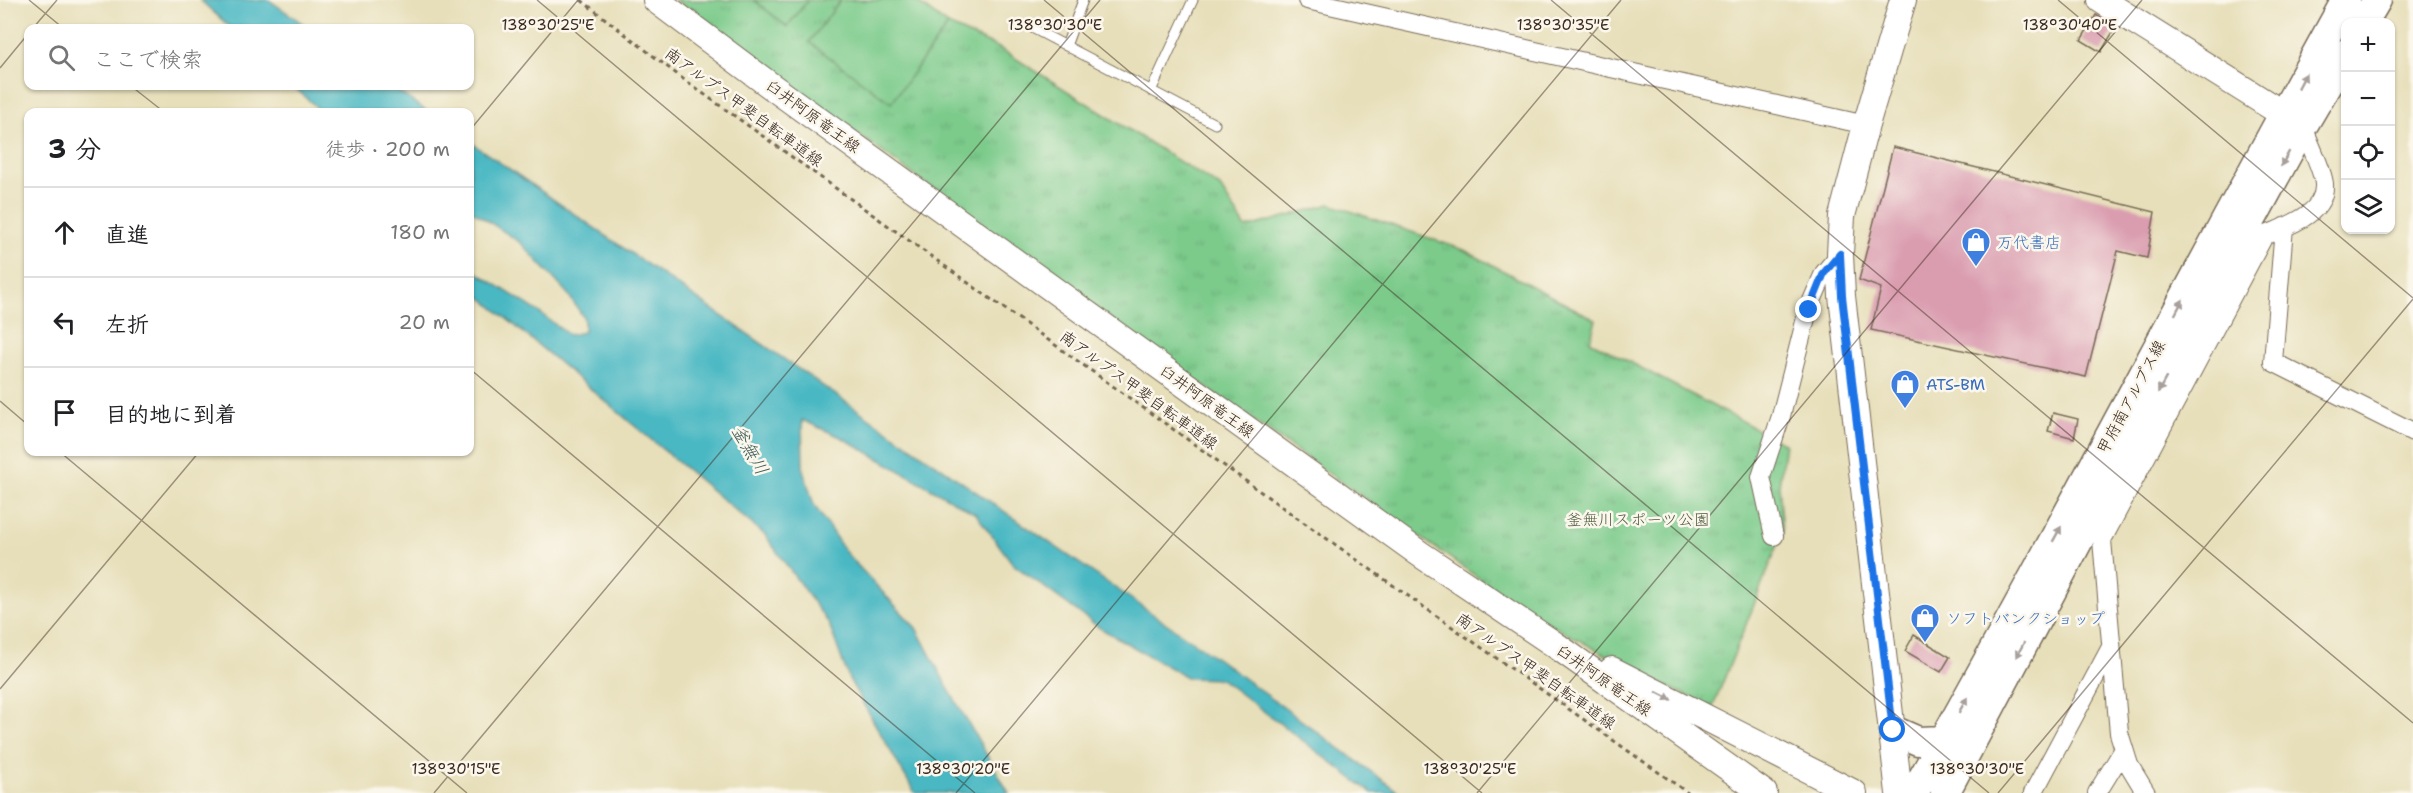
<!DOCTYPE html>
<html lang="ja">
<meta charset="utf-8">
<style>
:root{--surface:#fff;--page:#f6f6f6;--text:#202124;--muted:#757577;--line:#e0e0e0}
body{margin:0;font-family:"Shantell Sans","Klee One",sans-serif;background:var(--page);color:var(--text)}
.controls{position:absolute;right:18px;top:18px;display:grid;overflow:hidden;border-radius:12px;box-shadow:0 2px 4px #0004}
.controls button{width:54px;height:54px;display:grid;place-items:center;padding:0;border:0;border-bottom:2px solid var(--line);background:var(--surface);color:var(--text);font:30px sans-serif}
.stop{position:absolute;width:18px;height:18px;margin:-14px;border:4px solid #1a73e8;border-radius:50%;background:#fff}
.stop.end{background:#1a73e8;border-color:#fff;box-shadow:0 2px 6px #0008}
.list{margin:0;padding:0;list-style:none}
h2{display:flex;justify-content:space-between;align-items:center;height:78px;margin:0;padding:0 24px;font-size:26px}
h2 small{font-size:20px;font-weight:400;color:var(--muted)}
.list li{display:grid;grid-template-columns:39px 1fr auto;gap:18px;align-items:center;box-sizing:border-box;height:90px;padding:0 24px;border-top:2px solid var(--line)}
.list b{display:block;font-size:22px;white-space:nowrap}
.list em{font-size:20px;font-style:normal;color:var(--muted)}
.icon{flex:none;width:33px;height:33px;fill:none;stroke:currentColor;stroke-width:2;stroke-linecap:round;stroke-linejoin:round}
.map{position:relative;flex:none;width:2413px;height:793px;overflow:hidden}
.search{position:absolute;background:var(--surface);box-shadow:0 2px 4px #0004;left:24px;top:24px;width:450px;height:66px;display:flex;align-items:center;gap:15px;box-sizing:border-box;padding:0 21px;border-radius:12px;color:var(--muted);font-size:22px}
.panel{position:absolute;background:var(--surface);box-shadow:0 2px 4px #0004;left:24px;top:108px;width:450px;height:348px;border-radius:12px}
.map>svg:first-child{display:block}
.grass{fill:#7bcb8b;stroke:#5b7a54;stroke-width:1.5}
.park{fill:url(#park-tufts);stroke:#5b7a54;stroke-width:1.5}
.water{fill:#4ab8c3;stroke:#427170;stroke-width:1.5}
.building{fill:#da9db0}
.lines{fill:none;stroke-linecap:round;stroke-linejoin:round}
.lane-casing{stroke:#776955;stroke-width:11}
.street-casing{stroke:#776955;stroke-width:20}
.secondary-casing{stroke:#776955;stroke-width:28}
.primary-casing{stroke:#776955;stroke-width:31}
.path{stroke:#776955;stroke-width:3;stroke-dasharray:4.5 4.5;stroke-linecap:butt}
.lane{stroke:#fff;stroke-width:9}
.street{stroke:#fff;stroke-width:18}
.secondary{stroke:#fff;stroke-width:26}
.primary{stroke:#fff;stroke-width:28}
.oneway{fill:#a79f9a}
.route{stroke:#1a73e8;stroke-width:8}
.ticks{fill:none;stroke:#3b2a1e;stroke-width:1.5;stroke-opacity:0.45}
.labels{text-anchor:middle;dominant-baseline:central;stroke-width:5;stroke-linejoin:round;paint-order:stroke}
.street-label{font-size:16px;fill:#3b2a1e;stroke:#fbf7ec}
.shop-label{font-size:16px;fill:#366cbe;stroke:#fbf7ec;text-anchor:start}
.park-label{font-size:16px;fill:#4e5a3f;stroke:#fbf7ec}
.water-label{font-size:18px;font-style:italic;fill:#405c58;stroke:#fbf7ec}
.ticks-label{font-size:15px;text-anchor:middle;fill:#3b2a1e;stroke:#fbf7ec;stroke-width:5;stroke-linejoin:round;paint-order:stroke}
</style>
<div class="map">
<svg width="2413" height="793" viewBox="0 0 2413 793">
<defs>
<pattern id="park-tufts" width="24" height="20" patternUnits="userSpaceOnUse" patternTransform="scale(1.5)"><rect width="24" height="20" fill="#7bcb8b"/><path d="M3 7l-1-3M5 7V3M7 7l1-3M15 17l-1-3M17 17v-4M19 17l1-3" fill="none" stroke="#6bae78"/></pattern>
</defs>
<rect width="100%" height="100%" fill="#fbf7ec"/>
<filter id="ink" filterUnits="userSpaceOnUse"><feTurbulence type="fractalNoise" baseFrequency=".0167" numOctaves="2"/><feDisplacementMap in="SourceGraphic" scale="12" xChannelSelector="R" yChannelSelector="G"/><feConvolveMatrix kernelMatrix="1 2 1 2 8 2 1 2 1" color-interpolation-filters="sRGB"/></filter>
<filter id="wash" filterUnits="userSpaceOnUse"><feTurbulence type="fractalNoise" baseFrequency=".008" numOctaves="4" result="noise"/><feDisplacementMap in="SourceGraphic" scale="24" xChannelSelector="R" yChannelSelector="G"/><feGaussianBlur stdDeviation="1.35" result="paint"/><feColorMatrix in="noise" values="0 0 0 0 0 0 0 0 0 0 0 0 0 0 0 0 0 1.4 0 .05"/><feComposite in="paint" operator="in"/></filter>
<g filter="url(#wash)">
<rect width="100%" height="100%" fill="#e7dfba"/>
<!-- grass -->
<path class="grass" d="M754,0H808L787,27Z
M841,0H914L948,25L891,104L808,42Z"/>
<!-- park -->
<path class="park" d="M675,0H754L787,27L808,0H841L809,42L891,103L948,25L999,48L1220,187L1246,228L1330,204L1464,250L1596,320L1590,341L1785,444L1779,485L1783,532L1713,707L1646,677L1526,611L1155,352Z"/>
<!-- water -->
<path class="water" d="M200,0H269L309,28H231Z
M293,86H390L428,112H322Z
M470,142L1215,657L1400,793H1372L1221,679L1188,678L1100,628L1013,564L976,514L843,438L802,420L803,470L814,505L846,553L916,628L949,690L1009,793H915L849,679L829,624L765,535L470,288V268L536,310L569,335L584,332V318L568,294L521,243L470,209Z"/>
<g id="blocks">
<!-- building -->
<path class="building" d="M2096,15L2116,27L2101,52L2081,40Z
M1893,147L2155,212L2147,258L2118,251L2086,377L1871,330L1881,288L1859,280Z
M2053,413L2078,419L2074,438L2048,431Z
M1914,635L1950,657L1941,672L1905,651Z"/>
</g>
</g>
<g filter="url(#ink)">
<use href="#blocks" fill-opacity="0" stroke="#776955" stroke-width="1.5"/>
<g class="lines">
<!-- lane casing -->
<g class="lane-casing">
<path id="lane" d="M1032,28L1215,124
M1066,46L1083,0
M1151,91L1193,0"/>
</g>
<!-- street casing -->
<g class="street-casing">
<path id="street" d="M1307,0L1866,125
M2284,227L2273,362L2413,432
M1774,536L1761,477L1781,416L1808,310L1824,273L1840,254
M2033,793L2111,647
M2097,793L2124,749
M2146,793L2129,765L2119,733L2102,540L2264,236C2286,226 2326,215 2324,184C2323,170 2308,141 2303,126"/>
</g>
<!-- secondary casing -->
<g class="secondary-casing">
<path id="secondary" d="M656,0L771,86L1420,554L1554,644L1764,793
M2101,0L2299,124
M1612,670L1854,793
M1899,793L1842,296L1840,254L1842,216L1866,125L1903,0"/>
</g>
<!-- primary casing -->
<g class="primary-casing">
<path id="primary" d="M2364,22L2377,0
M1893,730L1918,741L1944,740
M1914,793C2062,531 2200,263 2346,0
M1945,793L2143,419L2303,126L2346,53"/>
</g>
<!-- path -->
<path class="path" d="M581,0L687,82L1289,512L1688,793"/>
<!-- lane -->
<use href="#lane" class="lane"/>
<!-- street -->
<use href="#street" class="street"/>
<!-- secondary -->
<use href="#secondary" class="secondary"/>
<!-- primary -->
<use href="#primary" class="primary"/>
</g>
<!-- one-way arrows -->
<defs><path id="oneway-solid" d="M-6-.8H1V-3.2L6.5 0L1 3.2V.8H-6Z" transform="scale(1.5)"/></defs>
<g class="oneway">
<use href="#oneway-solid" transform="translate(2302 81) rotate(-62)"/>
<use href="#oneway-solid" transform="translate(2285 159) rotate(119)"/>
<use href="#oneway-solid" transform="translate(2179 307) rotate(-62)"/>
<use href="#oneway-solid" transform="translate(2162 385) rotate(119)"/>
<use href="#oneway-solid" transform="translate(2057 534) rotate(-61)"/>
<use href="#oneway-solid" transform="translate(2020 650) rotate(118)"/>
<use href="#oneway-solid" transform="translate(1664 696) rotate(27)"/>
<use href="#oneway-solid" transform="translate(1963 705) rotate(-61)"/>
</g>
</g>
<g class="lines" filter="url(#ink)">
<!-- route -->
<path class="route" d="M1809,310L1824,273L1840,254L1842,296L1893,730"/>
</g>
<!-- ticks -->
<path class="ticks" d="M29,0L63,28M537,0L1482,793M1044,0L1989,793M1551,0L2413,723M2058,0L2413,298M33,28L57,0M0,68L28,34M131,86L164,112M470,130L578,0M470,369L975,793M0,401L28,425M60,452L467,793M0,689L199,452M434,793L1100,0M956,793L1621,0M1477,793L2142,0M1998,793L2413,299"/>
<!-- icons -->
<defs>
<g id="shop-pin" transform="scale(1.5)"><path d="M0 17L-7.5 6A9.5 9.5 0 1 1 7.5 6Z" fill="#3f7fe0" stroke="#fbf7ec"/><path d="M-5-2.5h2.3a2.7 3.5 0 0 1 5.4 0H5L5.5 6h-11ZM-1.5-2.5h3a1.5 2.3 0 0 0-3 0Z" fill="#fff"/></g>
</defs>
<g fill-rule="evenodd">
<use href="#shop-pin" x="1976" y="242"/>
<use href="#shop-pin" x="1905" y="384"/>
<use href="#shop-pin" x="1925" y="618"/>
</g>
<g class="labels">
<!-- street labels -->
<g class="street-label">
<text transform="translate(744 107) rotate(36)">南アルプス甲斐自転車道線</text>
<text transform="translate(813 116) rotate(36)">臼井阿原竜王線</text>
<text transform="translate(1139 390) rotate(36)">南アルプス甲斐自転車道線</text>
<text transform="translate(2131 397) rotate(-62)">甲府南アルプス線</text>
<text transform="translate(1207 401) rotate(36)">臼井阿原竜王線</text>
<text transform="translate(1536 671) rotate(35)">南アルプス甲斐自転車道線</text>
<text transform="translate(1604 680) rotate(35)">臼井阿原竜王線</text>
</g>
<!-- shop labels -->
<g class="shop-label">
<text x="1997" y="242">万代書店</text>
<text x="1926" y="384">ATS-BM</text>
<text x="1946" y="618">ソフトバンクショップ</text>
</g>
<!-- park labels -->
<g class="park-label">
<text x="1638" y="519">釜無川スポーツ公園</text>
</g>
<!-- water labels -->
<g class="water-label">
<text transform="translate(750 450) rotate(60)">釜無川</text>
</g>
</g>
<g class="ticks-label">
<text x="1563" y="30">138°30'35"E</text>
<text x="548" y="30">138°30'25"E</text>
<text x="1055" y="30">138°30'30"E</text>
<text x="2070" y="30">138°30'40"E</text>
<text x="456" y="774">138°30'15"E</text>
<text x="963" y="774">138°30'20"E</text>
<text x="1470" y="774">138°30'25"E</text>
<text x="1977" y="774">138°30'30"E</text>
</g>
</svg>
<div class="controls">
<button>+</button>
<button>−</button>
<button><svg class="icon" aria-label="locate" viewBox="0 0 24 24"><circle cx="12" cy="12" r="6"/><path d="M12 2v4M12 18v4M2 12h4M18 12h4"/></svg></button>
<button><svg class="icon" aria-label="layers" viewBox="0 0 24 24"><path d="M12 4l9 5-9 5-9-5zM3 14l9 5 9-5"/></svg></button>
</div>
<div class="stop" style="left:1893px;top:730px"></div>
<div class="stop end" style="left:1809px;top:310px"></div>
<div class="search"><svg class="icon" aria-label="search" viewBox="0 0 24 24"><circle cx="10" cy="10" r="6"/><path d="M15 15l6 6"/></svg>ここで検索</div>
<section class="panel">
<h2>3 分<small>徒歩 · 200 m</small></h2>
<ul class="list">
<li><svg class="icon" aria-label="ahead" viewBox="0 0 24 24"><path d="M12 20V5M6 11l6-6 6 6"/></svg><div><b>直進</b></div><em>180 m</em></li>
<li><svg class="icon" aria-label="left" viewBox="0 0 24 24"><path d="M17 20v-9H6M10 6l-5 5 5 5"/></svg><div><b>左折</b></div><em>20 m</em></li>
<li><svg class="icon" aria-label="arrive" viewBox="0 0 24 24"><path d="M6 21V4h12l-3 4 3 4H6"/></svg><div><b>目的地に到着</b></div></li>
</ul>
</section>
</div>
